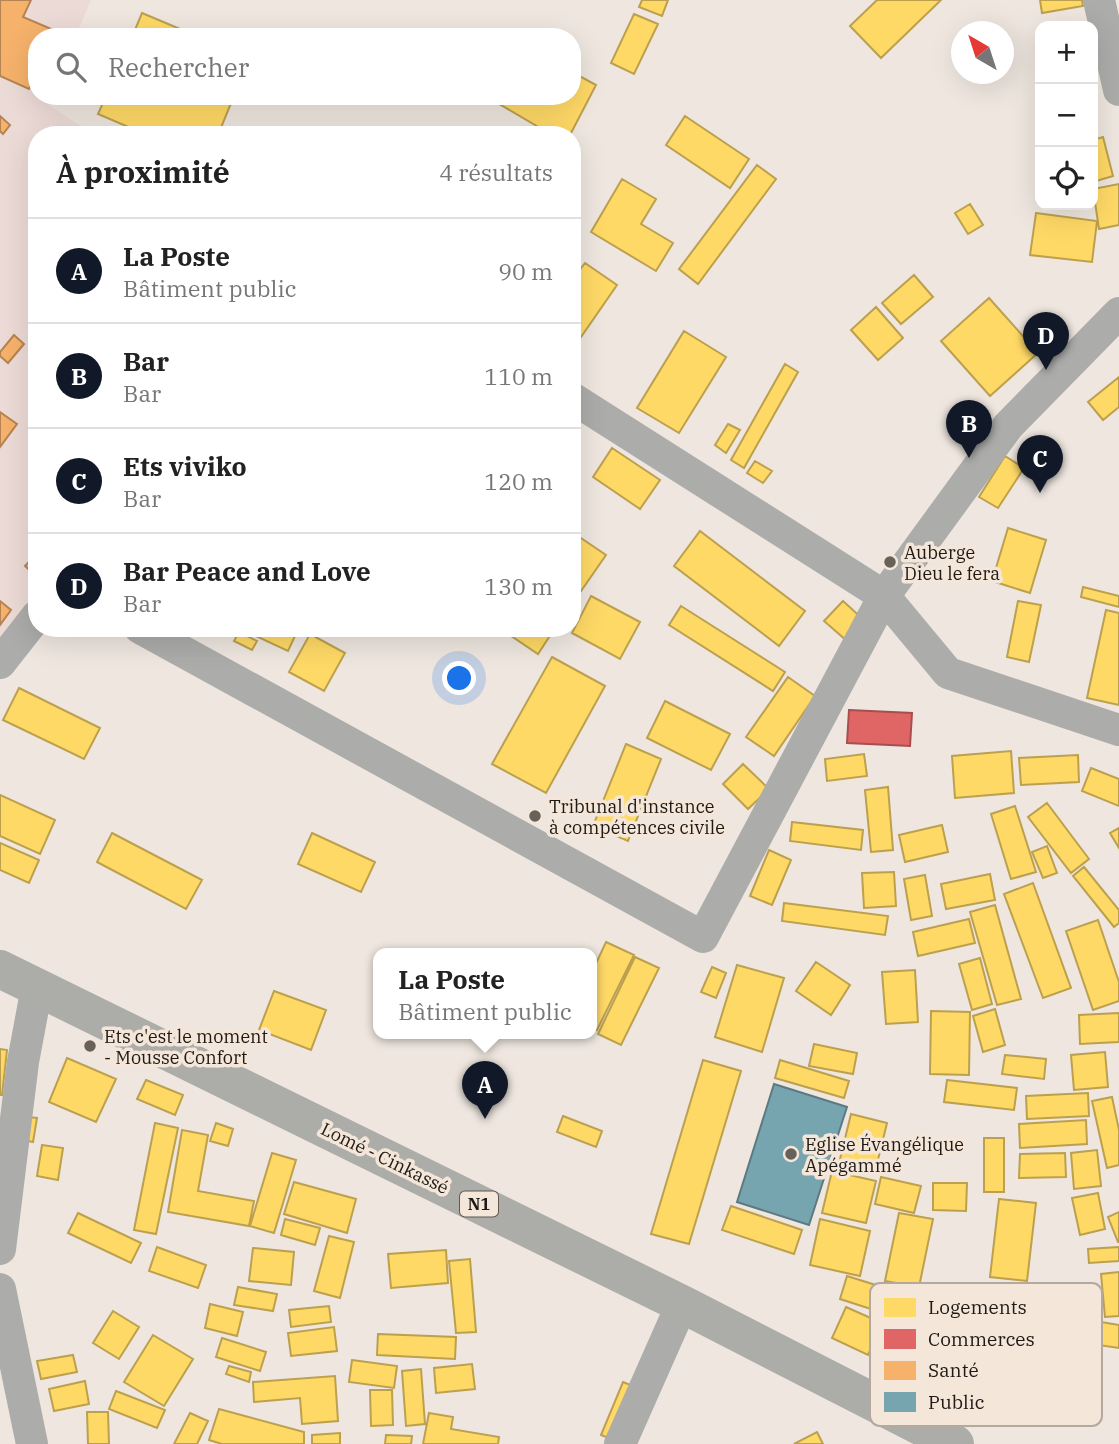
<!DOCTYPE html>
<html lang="fr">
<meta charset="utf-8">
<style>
:root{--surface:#fff;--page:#f2f2f2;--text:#222;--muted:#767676;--line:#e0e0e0;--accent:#111827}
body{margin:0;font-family:"IBM Plex Serif",serif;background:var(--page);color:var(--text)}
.controls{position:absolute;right:21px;top:21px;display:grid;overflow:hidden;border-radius:14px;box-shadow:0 7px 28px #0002}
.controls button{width:63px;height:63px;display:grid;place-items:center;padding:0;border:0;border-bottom:2px solid var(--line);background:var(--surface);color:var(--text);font:35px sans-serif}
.compass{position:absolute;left:951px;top:21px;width:63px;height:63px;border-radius:50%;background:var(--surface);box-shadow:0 7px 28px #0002;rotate:321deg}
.you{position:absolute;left:460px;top:679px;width:24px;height:24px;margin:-18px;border:5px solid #fff;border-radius:50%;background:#1a73e8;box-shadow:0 0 0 10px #1a73e833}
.badge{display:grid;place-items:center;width:46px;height:46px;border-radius:50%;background:var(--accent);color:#fff;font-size:23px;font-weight:700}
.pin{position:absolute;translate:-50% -58px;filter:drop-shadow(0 2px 4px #0008)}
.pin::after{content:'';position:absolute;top:37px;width:24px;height:21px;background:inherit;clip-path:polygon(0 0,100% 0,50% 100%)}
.popup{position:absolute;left:373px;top:948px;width:224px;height:91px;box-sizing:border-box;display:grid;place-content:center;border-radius:14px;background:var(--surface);filter:drop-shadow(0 2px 5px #0005);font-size:23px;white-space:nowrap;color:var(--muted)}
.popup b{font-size:26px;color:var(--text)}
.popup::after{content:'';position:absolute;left:50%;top:100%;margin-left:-14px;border:14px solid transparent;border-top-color:var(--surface)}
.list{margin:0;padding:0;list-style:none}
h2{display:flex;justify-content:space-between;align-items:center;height:91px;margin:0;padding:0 28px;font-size:30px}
h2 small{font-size:23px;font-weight:400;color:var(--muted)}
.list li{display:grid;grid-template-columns:46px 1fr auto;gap:21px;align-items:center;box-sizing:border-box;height:105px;padding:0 28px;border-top:2px solid var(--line)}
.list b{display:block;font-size:26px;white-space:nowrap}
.list p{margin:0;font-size:23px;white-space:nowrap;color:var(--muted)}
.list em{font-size:23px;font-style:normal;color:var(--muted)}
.icon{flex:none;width:38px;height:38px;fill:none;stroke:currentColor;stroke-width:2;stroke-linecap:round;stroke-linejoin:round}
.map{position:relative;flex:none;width:1119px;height:1444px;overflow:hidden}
.search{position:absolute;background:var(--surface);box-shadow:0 7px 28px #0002;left:28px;top:28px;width:553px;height:77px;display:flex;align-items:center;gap:18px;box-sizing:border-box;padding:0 24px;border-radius:28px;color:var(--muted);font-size:26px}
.panel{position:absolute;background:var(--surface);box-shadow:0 7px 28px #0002;left:28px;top:126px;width:553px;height:511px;border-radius:28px}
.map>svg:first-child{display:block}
.medical{fill:#ecdad6}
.homes{fill:#ffd966;stroke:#bca04e;stroke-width:2}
.shops{fill:#e06666;stroke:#a64f4e;stroke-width:2}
.health{fill:#f6b26b;stroke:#b68452;stroke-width:2}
.public{fill:#76a5af;stroke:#5c7b81;stroke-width:2}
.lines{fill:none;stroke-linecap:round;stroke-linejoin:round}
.minor{stroke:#acacaa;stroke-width:32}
.trunk{stroke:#acaca8;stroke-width:38}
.poi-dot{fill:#67615c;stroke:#f4e6d9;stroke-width:2.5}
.labels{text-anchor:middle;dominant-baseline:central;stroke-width:7;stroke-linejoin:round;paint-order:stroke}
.shield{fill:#f4e6d9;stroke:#5f5750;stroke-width:2}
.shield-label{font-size:16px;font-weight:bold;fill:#1f1a16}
.poi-label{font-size:18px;fill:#1f1a16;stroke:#f4e6d9;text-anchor:start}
.street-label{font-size:18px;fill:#1f1a16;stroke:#f4e6d9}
.key{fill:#f4e6d9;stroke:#b4a99e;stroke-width:2}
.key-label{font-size:19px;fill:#1f1a16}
</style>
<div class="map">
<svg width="1119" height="1444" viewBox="0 0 1119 1444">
<rect width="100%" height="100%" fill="#eee6df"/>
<!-- medical -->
<path class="medical" d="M0,0H91L75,37H37V96H49L46,103L94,135H37V594L0,648Z"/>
<!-- homes -->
<path class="homes" d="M642,0H668L662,16L639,7Z
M877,0H941L881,58L850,26Z
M1040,0H1082L1083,6L1042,13Z
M142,13L199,37H132Z
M634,14L658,24L634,74L611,63Z
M572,72L596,85L570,135H552L496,102L499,96H572Z
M106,96H234L218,135H147L98,114Z
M685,116L749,159L730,188L666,145Z
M1103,137L1113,176L1093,182V140Z
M757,165L776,179L698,284L679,269Z
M622,179L656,199L641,224L673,243L656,271L591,232Z
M1119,184V225L1099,229L1093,189Z
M970,204L983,225L968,234L955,213Z
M1036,213L1097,221L1092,262L1030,255Z
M585,263L617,285L572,350V280Z
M914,275L933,297L901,324L882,303Z
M989,298L1038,353L990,396L941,341Z
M876,307L903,338L878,360L851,330Z
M684,331L726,357L679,433L637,408Z
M785,364L798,372L744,468L731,460Z
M1119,377V407L1103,420L1088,402Z
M728,424L740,430L726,453L715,445Z
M612,448L660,480L640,509L593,477Z
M1005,456L1024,468L998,508L979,497Z
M755,461L772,471L763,483L747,473Z
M1008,528L1046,540L1030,593L992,581Z
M700,531L805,611L779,646L674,566Z
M572,532L606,555L572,604Z
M1083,587L1119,596V607L1081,597Z
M591,596L640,622L620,659L572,633Z
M843,601L865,621L847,641L824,621Z
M1018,601L1041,605L1029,662L1007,657Z
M681,606L785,672L773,691L669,625Z
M1106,610L1119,613V705L1087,698Z
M239,628H279L295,636L288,651Z
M506,628H555L538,654L504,631Z
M239,632L257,641L252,650L234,641Z
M310,634L345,653L324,691L289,672Z
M552,657L605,686L546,793L492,764Z
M788,677L815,696L774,756L746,737Z
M19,688L100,728L84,759L3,720Z
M665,701L730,734L711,770L647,738Z
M626,744L661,759L628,841L593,826Z
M1011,751L1014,793L955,798L952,756Z
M864,754L867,776L827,781L825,759Z
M1078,755L1079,782L1021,785L1019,758Z
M743,764L769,789L748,809L723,784Z
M1091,768L1119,779V806L1082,791Z
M888,787L893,850L871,852L865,790Z
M0,795L55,820L40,854L0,836Z
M1047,803L1089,859L1071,873L1028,817Z
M1015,806L1036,872L1011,879L991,814Z
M792,822L863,830L861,850L790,841Z
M942,825L948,852L905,862L899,835Z
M1119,828V848L1110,833Z
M112,833L202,880L186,909L97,862Z
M312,833L375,862L361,892L298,864Z
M0,843L39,860L29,883L0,870Z
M1047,846L1057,873L1043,878L1032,852Z
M769,850L791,860L772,905L750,896Z
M1084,867L1119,910V923L1114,927L1073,876Z
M894,872L896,906L864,908L862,873Z
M990,874L995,900L946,909L941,884Z
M925,875L932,916L911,920L904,879Z
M1033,883L1071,988L1043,998L1004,894Z
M784,903L888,916L885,935L782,921Z
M995,905L1021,999L997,1005L970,912Z
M969,919L975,943L918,956L913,932Z
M1098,920L1119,982V1001L1093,1010L1066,931Z
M606,942L634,955L597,1030L592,1027V972Z
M635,957L659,968L621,1045L598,1034Z
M980,958L992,1004L972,1010L959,964Z
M816,962L850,985L831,1015L796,991Z
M737,965L784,978L762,1052L715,1037Z
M712,967L726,973L716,998L701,992Z
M915,970L918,1022L886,1024L882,972Z
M274,991L326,1010L311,1050L259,1030Z
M995,1009L1005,1045L983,1052L973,1016Z
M931,1011L970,1012L969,1075L930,1074Z
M1119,1013V1042L1080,1044L1079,1015Z
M814,1044L857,1053L853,1074L809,1066Z
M0,1049L7,1050L2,1095H0Z
M1105,1052L1108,1087L1074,1090L1071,1055Z
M1005,1055L1046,1059L1044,1079L1002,1074Z
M67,1058L116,1079L96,1122L49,1102Z
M703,1060L741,1071L689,1244L651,1234Z
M780,1060L849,1081L844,1098L775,1078Z
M146,1080L183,1095L175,1115L137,1099Z
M947,1080L1017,1088L1014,1110L944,1102Z
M1088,1093L1089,1116L1027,1119L1026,1096Z
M1112,1097L1119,1130V1165L1107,1168L1092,1101Z
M851,1114L887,1123L875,1172L839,1163Z
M563,1116L602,1131L596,1147L557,1132Z
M27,1117L37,1118L33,1142L23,1140Z
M1086,1120L1087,1144L1020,1148L1019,1124Z
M155,1123L178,1128L156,1234L134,1230Z
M216,1123L233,1129L228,1146L210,1141Z
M182,1130L208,1135L198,1191L254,1201L249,1226L168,1212Z
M984,1138H1004V1192H984Z
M42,1145L63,1148L58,1180L37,1176Z
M1097,1150L1101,1186L1074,1189L1071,1153Z
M272,1153L296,1160L274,1233L250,1226Z
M1065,1153L1066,1177L1019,1178L1020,1154Z
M832,1171L876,1181L866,1223L822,1213Z
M881,1177L921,1186L914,1213L875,1204Z
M294,1182L356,1199L347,1233L284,1214Z
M933,1183H967L966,1211L933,1210Z
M1098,1193L1105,1229L1080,1235L1072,1198Z
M999,1199L1036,1203L1027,1281L990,1277Z
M731,1206L802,1230L794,1254L722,1230Z
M1119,1212V1242H1118L1108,1217Z
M78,1213L141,1243L131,1263L68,1233Z
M899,1213L933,1219L919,1287L885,1281Z
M285,1219L320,1228L315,1245L281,1235Z
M820,1219L870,1231L860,1276L810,1265Z
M329,1236L354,1242L340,1298L314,1291Z
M157,1247L206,1265L198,1288L149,1271Z
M1119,1247V1261L1089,1263L1088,1249Z
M253,1248L294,1252L291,1285L249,1281Z
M446,1250L448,1283L391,1288L388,1254Z
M470,1259L476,1332L456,1333L449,1261Z
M1119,1272V1316L1105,1317L1101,1274Z
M847,1276L882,1287L874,1310L840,1299Z
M238,1287L277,1294L273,1311L234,1305Z
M961,1290L1047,1293L1046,1328L982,1327V1315L960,1314Z
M210,1304L243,1312L237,1336L205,1328Z
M329,1306L331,1322L291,1327L289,1310Z
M846,1307L882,1323L868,1355L832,1338Z
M113,1311L139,1327L119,1359L93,1343Z
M908,1312L933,1322L919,1360L894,1351Z
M1089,1320L1119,1325V1348L1085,1343Z
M956,1324L979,1325L977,1365L955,1364Z
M334,1327L337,1351L291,1356L288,1333Z
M378,1334L456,1337L455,1359L377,1355Z
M153,1335L193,1359L164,1406L124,1382Z
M222,1338L266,1352L260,1371L216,1357Z
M990,1346L1051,1362L1045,1384L984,1368Z
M73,1355L77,1372L41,1379L37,1361Z
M352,1360L397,1366L394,1388L349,1382Z
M472,1364L475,1389L436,1393L434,1368Z
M229,1366L251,1372L249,1382L226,1374Z
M421,1369L425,1424L406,1426L402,1371Z
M335,1376L338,1421L302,1424L300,1398L254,1402L253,1382Z
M85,1381L89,1404L54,1411L49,1389Z
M623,1382L638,1388L616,1441L601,1435Z
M370,1390H392L393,1425L371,1426Z
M116,1391L165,1410L157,1428L109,1409Z
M219,1409L304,1432V1444H222L209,1440Z
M87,1412H108L109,1444H88Z
M190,1413L208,1421L197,1444H174Z
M429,1413L453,1417L451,1429L499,1437L498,1444H423Z
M817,1432L823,1444H794Z
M340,1433V1444H312V1435Z
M386,1435L412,1436L411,1444H385Z"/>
<!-- shops -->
<path class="shops" d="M849,710L912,713L910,746L847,743Z"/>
<!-- health -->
<path class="health" d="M0,0H31L23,17L56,31L53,37H37V72L29,89L0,76Z
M0,116L10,125L3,134L0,131Z
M14,335L24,344L8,363L0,356V352Z
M0,412L17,424L0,447Z
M37,554V577L25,566Z
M0,601L11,610L0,625Z"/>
<!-- public -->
<path class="public" d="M774,1084L847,1107L809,1225L737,1202Z"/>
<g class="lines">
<!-- minor -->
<path class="minor" d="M1099,0L1119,90
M572,398L884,596L948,673L1119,730
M140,628L703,937L884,596L1008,426L1119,313
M0,663L37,616
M0,1249L23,1062L37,987
M0,1289L32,1444
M620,1444L682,1304"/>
<!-- trunk -->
<path class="trunk" d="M0,969L682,1304L955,1444"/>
</g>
<!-- markers -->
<g class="poi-dot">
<circle cx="890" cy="562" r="7"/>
<circle cx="535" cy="816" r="7"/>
<circle cx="90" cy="1046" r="7"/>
<circle cx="791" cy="1154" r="7"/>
</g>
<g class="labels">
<!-- shield labels -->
<rect class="shield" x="460" y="1191.5" width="38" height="25" rx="5"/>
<g class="shield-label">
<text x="479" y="1204">N1</text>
</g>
<!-- poi labels -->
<g class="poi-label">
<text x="904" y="552">Auberge<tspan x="904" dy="21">Dieu le fera</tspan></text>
<text x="549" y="806">Tribunal d'instance<tspan x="549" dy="21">à compétences civile</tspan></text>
<text x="104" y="1036">Ets c'est le moment<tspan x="104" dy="21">- Mousse Confort</tspan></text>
<text x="805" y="1144">Eglise Évangélique<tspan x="805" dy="21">Apégammé</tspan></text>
</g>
<!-- street labels -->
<g class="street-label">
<text transform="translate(385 1158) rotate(26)">Lomé - Cinkassé</text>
</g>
</g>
<!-- legend -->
<rect x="870" y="1283" width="232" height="143" rx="10" class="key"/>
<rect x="884" y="1298" width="32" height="19" fill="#ffd966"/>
<rect x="884" y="1329" width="32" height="20" fill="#e06666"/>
<rect x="884" y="1361" width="32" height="19" fill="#f6b26b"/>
<rect x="884" y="1392" width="32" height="20" fill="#76a5af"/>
<g class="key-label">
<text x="928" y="1314">Logements</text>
<text x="928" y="1346">Commerces</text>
<text x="928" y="1377">Santé</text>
<text x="928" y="1409">Public</text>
</g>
</svg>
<div class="controls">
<button>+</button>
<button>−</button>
<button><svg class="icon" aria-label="locate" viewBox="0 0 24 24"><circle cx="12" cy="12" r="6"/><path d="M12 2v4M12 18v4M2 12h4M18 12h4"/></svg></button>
</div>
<svg class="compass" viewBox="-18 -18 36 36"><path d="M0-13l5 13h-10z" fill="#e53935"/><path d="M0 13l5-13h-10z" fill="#767676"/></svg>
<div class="you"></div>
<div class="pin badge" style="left:485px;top:1119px">A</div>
<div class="popup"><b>La Poste</b>Bâtiment public</div>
<div class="pin badge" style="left:969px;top:458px">B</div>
<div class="pin badge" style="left:1040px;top:493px">C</div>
<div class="pin badge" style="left:1046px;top:370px">D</div>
<div class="search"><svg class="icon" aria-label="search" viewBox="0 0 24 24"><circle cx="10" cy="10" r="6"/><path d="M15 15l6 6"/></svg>Rechercher</div>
<section class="panel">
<h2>À proximité<small>4 résultats</small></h2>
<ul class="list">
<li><span class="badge">A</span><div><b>La Poste</b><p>Bâtiment public</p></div><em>90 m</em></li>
<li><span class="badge">B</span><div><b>Bar</b><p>Bar</p></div><em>110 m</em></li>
<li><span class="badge">C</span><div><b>Ets viviko</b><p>Bar</p></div><em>120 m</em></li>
<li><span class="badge">D</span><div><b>Bar Peace and Love</b><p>Bar</p></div><em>130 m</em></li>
</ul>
</section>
</div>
